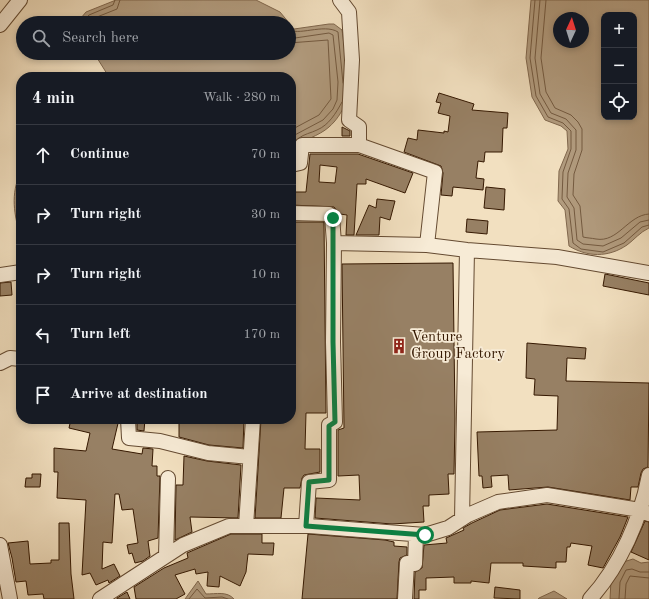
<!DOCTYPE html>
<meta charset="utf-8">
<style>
:root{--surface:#171b24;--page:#20242c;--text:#f1f3f6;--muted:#9ea1a6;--line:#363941}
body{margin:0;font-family:"Old Standard TT",serif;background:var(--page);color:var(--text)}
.controls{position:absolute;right:12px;top:12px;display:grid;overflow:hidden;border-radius:8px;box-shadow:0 2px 6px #0003}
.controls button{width:36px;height:36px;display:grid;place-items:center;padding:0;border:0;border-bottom:1px solid var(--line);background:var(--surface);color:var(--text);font:20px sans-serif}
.compass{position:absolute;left:553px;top:12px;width:36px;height:36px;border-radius:50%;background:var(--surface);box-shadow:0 2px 6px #0003;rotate:4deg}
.stop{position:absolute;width:12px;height:12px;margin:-9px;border:3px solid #0b8043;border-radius:50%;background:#fff}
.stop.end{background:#0b8043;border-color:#fff;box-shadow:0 1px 4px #0008}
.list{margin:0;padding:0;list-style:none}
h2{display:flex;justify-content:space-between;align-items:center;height:52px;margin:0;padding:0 16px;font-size:17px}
h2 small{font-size:13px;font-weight:400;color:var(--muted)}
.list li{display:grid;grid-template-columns:26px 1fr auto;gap:12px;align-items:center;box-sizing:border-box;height:60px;padding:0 16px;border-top:1px solid var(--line)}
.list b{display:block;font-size:15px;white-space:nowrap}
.list em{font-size:13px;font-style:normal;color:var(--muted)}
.icon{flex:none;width:22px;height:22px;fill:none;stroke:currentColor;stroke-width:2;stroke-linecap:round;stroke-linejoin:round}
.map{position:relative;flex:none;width:649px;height:599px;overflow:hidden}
.search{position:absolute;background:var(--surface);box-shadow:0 2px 6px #0003;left:16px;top:16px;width:280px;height:44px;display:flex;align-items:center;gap:10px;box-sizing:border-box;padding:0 14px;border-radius:22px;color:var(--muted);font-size:15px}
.panel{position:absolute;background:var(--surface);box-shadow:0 2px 6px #0003;left:16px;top:72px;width:280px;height:352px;border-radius:16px}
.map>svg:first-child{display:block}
.water{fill:#b29c7f;stroke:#80674d;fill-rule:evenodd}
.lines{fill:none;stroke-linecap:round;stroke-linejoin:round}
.shore{stroke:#745a40;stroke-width:1}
.building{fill:#978064;stroke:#351801;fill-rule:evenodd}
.minor-casing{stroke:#644a31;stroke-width:16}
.minor{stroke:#f7ebd6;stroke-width:14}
.route{stroke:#0b8043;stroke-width:5}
.labels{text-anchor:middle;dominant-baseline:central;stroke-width:3.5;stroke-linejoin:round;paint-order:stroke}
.poi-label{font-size:15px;fill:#351801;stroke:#f7ebd6;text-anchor:start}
</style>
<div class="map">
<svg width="649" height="599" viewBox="0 0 649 599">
<rect width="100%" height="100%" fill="#f2e0c0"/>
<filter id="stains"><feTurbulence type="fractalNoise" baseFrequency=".005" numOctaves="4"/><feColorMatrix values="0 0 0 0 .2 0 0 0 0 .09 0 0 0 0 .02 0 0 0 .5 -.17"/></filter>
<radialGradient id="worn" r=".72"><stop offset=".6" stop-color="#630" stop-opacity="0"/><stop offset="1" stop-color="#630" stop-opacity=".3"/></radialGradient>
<!-- water -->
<path class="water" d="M116,0H256L280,12L294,29L329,24H334L342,30C344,46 351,89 345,104C342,112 336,121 329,127C319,136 303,140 291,148V77H109L94,53H289V23H82L81,18L86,12Z
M531,0H649V228C640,232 634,240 627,245C608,258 587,257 569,246L565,210L558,201L559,171L568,149L567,131L561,126L545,120L532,97L526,58ZM604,15H634V117H604ZM559,18H583V42H559Z
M21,171V239C14,214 10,195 21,171Z
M633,559L641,563L649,562V599H610L611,580L620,563Z
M198,581L206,594C216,594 227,591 234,599H185Z
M554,591L567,599H538L539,598Z"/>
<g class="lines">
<!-- shore -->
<path class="shore" d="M535,0L530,58L536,96L548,117L563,123L571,131V149L563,172L562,199L569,209L573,243L581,249L603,252L624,243L642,227L649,225
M540,0L535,58L540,94L551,113L566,119L576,130V150L568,173L567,197L574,208L577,240L583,244L603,246L621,238L640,222L649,220
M546,0L541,58L546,92L555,108L571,115L578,122L582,129V150L574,174L573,195L580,206L583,237C587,238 591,238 596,239C618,243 628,215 649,214
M86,23L85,19L89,15L113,5L115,0
M91,23L92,19L117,9L120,0
M289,29C296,37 324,23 338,32L343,83
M289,36L295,38L329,33L333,35L338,82L337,100L333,109L323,120L291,137
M289,43L328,40L331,99L319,115L291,130
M299,138C304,134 311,133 317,130C329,125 336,113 342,102
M21,180C15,193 18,210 21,224
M189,599L197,589L205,598L222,597L228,599
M619,599L620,582L626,570L632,569L640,572H649
M625,599L626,584L630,576L649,578"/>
</g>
<!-- building -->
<path class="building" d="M439,93L474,104L472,110L508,113L507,128H503L502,152H485L484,162L478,161L476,178L484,179L483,190L453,187L452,196L441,195L443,173L441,166L404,152L408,138L417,140L418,130L444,133V131L448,132L450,116L438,113L441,103L436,102Z
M342,127L350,131V136H342Z
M310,154H358L413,173L405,193L366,179V184H357L354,235H346L347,215L340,214L334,207L291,205V192H306ZM320,165L337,167L335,183L319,182Z
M486,187L505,189L504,210L484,208Z
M377,199L395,201L390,220L380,217L379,235H356L369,205L376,208Z
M467,219L488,221L487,234L466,232Z
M291,222H324L326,413H306L305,449H320V472L304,475L302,478L300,488H284L281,518H255L261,419H291Z
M453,263L455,419L454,474H448L449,494L429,495V506H423L424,522L392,524L315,518L316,498L360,500L359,475L338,476V430L344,428L342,264Z
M605,274L649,283V295L603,286Z
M11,282L12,295L0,296V283Z
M527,343L586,348L585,359L567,358L566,381L649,383L648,467L643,469L641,473L638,487H631L630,500L548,487L509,490L508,475L491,476L492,487L483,488L482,476H479L477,432L557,430L558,396L534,395L535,379L526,378Z
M71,419H119L112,449L142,454L143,448L153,449L152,466H157V476H160L158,538L148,541L150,556L143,561L135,563L132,553L129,554L127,545L138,543L133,509L122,510L119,494H115L112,543L103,542L102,569L114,564L120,576L109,583L108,580L96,585L90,573L82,575L86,500L57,498L58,472H54V448L86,451L90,433L69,428Z
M137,419H145L144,431L137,430Z
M179,419H244L243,448L209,445L179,437Z
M184,456L207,461L241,465L238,518L190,517L192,532L175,540L176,485H183Z
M32,474H41L40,487H25L26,478H32Z
M547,504L628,517L620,537L603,568L588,565L592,546L571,543L570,547H567L566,562H556V568L523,566V563H491L489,583L471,581V583H454V577L426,578V590H419V599H414L415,572L422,568L424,545L447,543L446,538L464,530L463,528L472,523L500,510Z
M645,521L649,522V560L631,552Z
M59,523H69L71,574L74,599H44L43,594L28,595L26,581L16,582L12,558L8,543L28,541L30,564L51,563V560H59Z
M231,534H262V543H274L273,555L248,554L246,572L240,586L220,576L219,587L207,586L208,572L196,574L195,569L175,575L185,594L176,599H136L134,587L164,568L188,558L187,553Z
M308,534L385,540L394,542V546L407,547V555L400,558L399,562L397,599H302Z
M495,587L520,590V599L494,598Z
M127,592L130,599H117V598Z"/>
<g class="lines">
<!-- minor casing -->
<g class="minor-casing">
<path id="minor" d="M340,0L349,12L352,60L349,120L359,127V145L435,172L427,245
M0,25L20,0
M291,165L300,163L302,145H359
M291,213L329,214L332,216L334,243L427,245L467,250L557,257L649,273
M0,275L21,272
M0,363L10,358L21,359
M128,419L129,438L160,441L208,453L250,457
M462,519L467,250
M246,526L253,419
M306,526L309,482L329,480V425L335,422L333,342L334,243
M0,545L10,599
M166,556L168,478
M100,599L183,545L229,526H309L425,535L448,528L468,515L498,502L547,495L640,510L649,514
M405,599L407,563L415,564L416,535
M590,599C620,566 641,518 649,475"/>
</g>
<!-- minor -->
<use href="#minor" class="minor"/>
</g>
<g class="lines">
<!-- route -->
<path class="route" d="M333,218V342L335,422L329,426V480L309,482L306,526L425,535"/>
</g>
<!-- icons -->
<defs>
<g id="building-bare" transform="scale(1.2)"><path d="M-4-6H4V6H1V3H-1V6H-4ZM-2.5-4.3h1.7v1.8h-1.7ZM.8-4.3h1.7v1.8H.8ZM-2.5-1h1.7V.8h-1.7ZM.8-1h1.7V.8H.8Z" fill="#8f2418" stroke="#f7ebd6" stroke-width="2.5" paint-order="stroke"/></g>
</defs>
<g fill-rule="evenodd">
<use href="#building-bare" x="399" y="346"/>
</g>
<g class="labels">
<!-- poi labels -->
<g class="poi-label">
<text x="411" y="337">Venture<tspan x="411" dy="17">Group Factory</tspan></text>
</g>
</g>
<rect width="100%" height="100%" filter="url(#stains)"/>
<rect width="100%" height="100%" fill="url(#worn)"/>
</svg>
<div class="controls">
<button>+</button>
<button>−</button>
<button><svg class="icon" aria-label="locate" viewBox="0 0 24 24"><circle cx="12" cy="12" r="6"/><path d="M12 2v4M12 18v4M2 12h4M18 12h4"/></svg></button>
</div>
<svg class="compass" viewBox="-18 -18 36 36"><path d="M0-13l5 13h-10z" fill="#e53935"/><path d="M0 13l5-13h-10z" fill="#9ea1a6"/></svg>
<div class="stop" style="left:425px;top:535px"></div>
<div class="stop end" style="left:333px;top:218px"></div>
<div class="search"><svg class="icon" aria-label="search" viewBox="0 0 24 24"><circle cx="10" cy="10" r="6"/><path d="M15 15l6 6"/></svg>Search here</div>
<section class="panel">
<h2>4 min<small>Walk · 280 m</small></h2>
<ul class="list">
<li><svg class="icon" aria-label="ahead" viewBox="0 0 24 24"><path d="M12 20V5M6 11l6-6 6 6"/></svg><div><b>Continue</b></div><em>70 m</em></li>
<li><svg class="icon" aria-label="right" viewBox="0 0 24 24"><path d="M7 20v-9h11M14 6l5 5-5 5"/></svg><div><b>Turn right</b></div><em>30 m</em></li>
<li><svg class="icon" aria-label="right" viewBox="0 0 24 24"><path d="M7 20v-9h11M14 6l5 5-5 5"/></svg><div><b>Turn right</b></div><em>10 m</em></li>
<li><svg class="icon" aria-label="left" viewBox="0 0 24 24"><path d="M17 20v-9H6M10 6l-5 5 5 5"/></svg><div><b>Turn left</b></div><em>170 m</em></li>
<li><svg class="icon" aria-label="arrive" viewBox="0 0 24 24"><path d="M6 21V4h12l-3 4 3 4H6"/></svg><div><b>Arrive at destination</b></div></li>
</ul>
</section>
</div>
